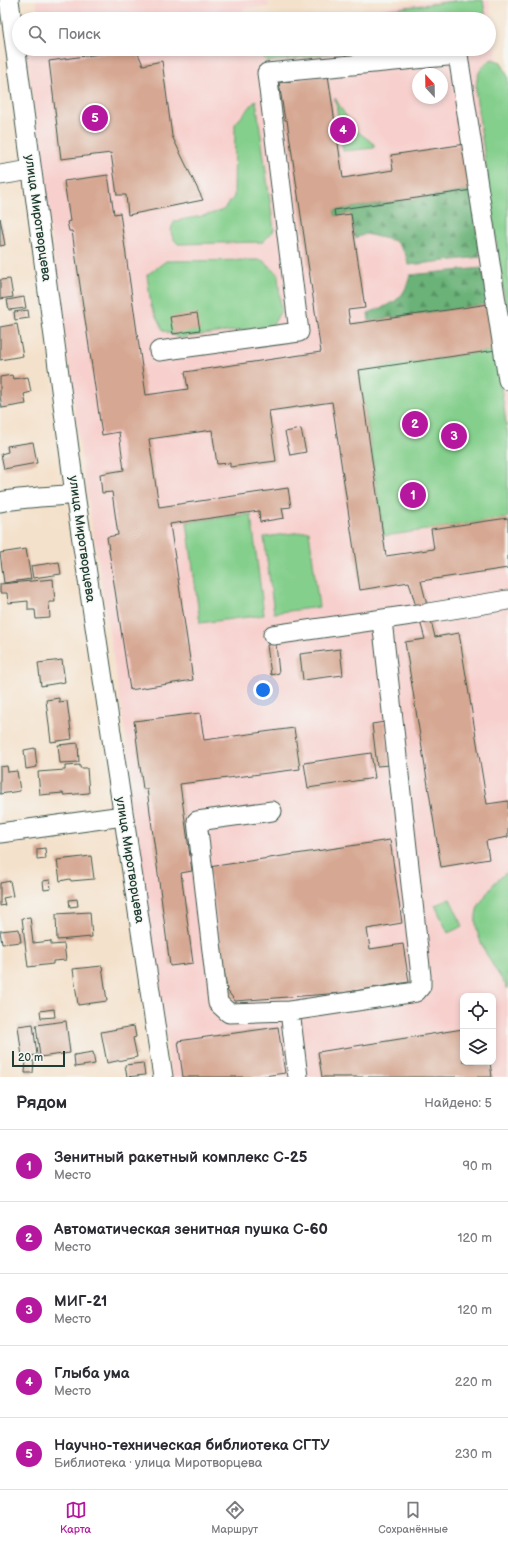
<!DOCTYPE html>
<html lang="ru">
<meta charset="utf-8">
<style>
:root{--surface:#fff;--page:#f7f7f7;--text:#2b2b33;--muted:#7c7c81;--line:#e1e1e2;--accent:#b5179e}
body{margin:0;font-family:"Balsamiq Sans",sans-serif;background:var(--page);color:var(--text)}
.controls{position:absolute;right:12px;bottom:12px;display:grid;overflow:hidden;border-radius:8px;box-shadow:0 2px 6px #0003}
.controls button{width:36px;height:36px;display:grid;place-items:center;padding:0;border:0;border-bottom:1px solid var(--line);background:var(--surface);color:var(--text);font:20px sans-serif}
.compass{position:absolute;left:412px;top:68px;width:36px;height:36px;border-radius:50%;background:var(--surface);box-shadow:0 2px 6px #0003;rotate:338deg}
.scale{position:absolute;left:12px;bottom:10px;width:53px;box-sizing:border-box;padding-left:4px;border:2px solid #1f3d34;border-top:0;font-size:11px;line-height:14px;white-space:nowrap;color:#1f3d34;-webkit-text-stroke:3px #f6f6f2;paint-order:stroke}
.you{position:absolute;left:263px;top:690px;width:14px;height:14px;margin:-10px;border:3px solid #fff;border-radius:50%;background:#1a73e8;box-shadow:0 0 0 6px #1a73e833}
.badge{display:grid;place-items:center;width:26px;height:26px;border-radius:50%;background:var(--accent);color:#fff;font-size:13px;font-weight:700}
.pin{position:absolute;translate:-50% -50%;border:2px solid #fff;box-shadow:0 1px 4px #0006}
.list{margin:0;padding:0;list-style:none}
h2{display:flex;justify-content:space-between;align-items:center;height:52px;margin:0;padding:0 16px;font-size:17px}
h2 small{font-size:13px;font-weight:400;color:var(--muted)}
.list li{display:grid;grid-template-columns:26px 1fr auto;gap:12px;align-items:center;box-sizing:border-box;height:72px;padding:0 16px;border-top:1px solid var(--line)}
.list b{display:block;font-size:15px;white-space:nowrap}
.list p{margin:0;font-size:13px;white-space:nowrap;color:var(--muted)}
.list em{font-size:13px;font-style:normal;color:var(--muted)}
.icon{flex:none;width:22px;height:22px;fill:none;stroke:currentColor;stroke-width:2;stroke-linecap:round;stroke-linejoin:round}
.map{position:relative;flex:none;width:508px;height:1077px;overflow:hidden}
.search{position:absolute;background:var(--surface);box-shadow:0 2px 6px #0003;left:12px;right:12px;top:12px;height:44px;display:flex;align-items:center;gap:10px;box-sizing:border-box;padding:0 14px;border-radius:22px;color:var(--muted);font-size:15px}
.sheet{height:412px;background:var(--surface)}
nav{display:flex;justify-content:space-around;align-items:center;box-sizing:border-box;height:56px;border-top:1px solid var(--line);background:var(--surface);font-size:11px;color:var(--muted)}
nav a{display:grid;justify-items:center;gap:2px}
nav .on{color:var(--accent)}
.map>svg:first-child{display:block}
.built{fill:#f7d0cd;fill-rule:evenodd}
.green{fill:#84cf8c;stroke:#528660}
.forest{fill:url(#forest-firs);stroke:#457856}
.building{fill:#d6a792}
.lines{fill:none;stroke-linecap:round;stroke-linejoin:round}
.minor-casing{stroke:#3f564b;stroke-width:21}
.minor{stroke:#fff;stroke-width:19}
.labels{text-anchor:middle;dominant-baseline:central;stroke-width:3;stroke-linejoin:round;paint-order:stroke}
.street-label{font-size:13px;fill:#1f3d34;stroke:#f6f6f2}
</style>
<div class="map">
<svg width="508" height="1077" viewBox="0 0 508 1077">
<defs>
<pattern id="forest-firs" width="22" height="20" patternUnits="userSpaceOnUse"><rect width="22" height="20" fill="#6bb278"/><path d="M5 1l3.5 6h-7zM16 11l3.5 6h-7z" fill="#579263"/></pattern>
</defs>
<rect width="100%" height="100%" fill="#f6f6f2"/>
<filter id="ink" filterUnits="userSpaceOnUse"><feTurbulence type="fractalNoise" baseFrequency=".025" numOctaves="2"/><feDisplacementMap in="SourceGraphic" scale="8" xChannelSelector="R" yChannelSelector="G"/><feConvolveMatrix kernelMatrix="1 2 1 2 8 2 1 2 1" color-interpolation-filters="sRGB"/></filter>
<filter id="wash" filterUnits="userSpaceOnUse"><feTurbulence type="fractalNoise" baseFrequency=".012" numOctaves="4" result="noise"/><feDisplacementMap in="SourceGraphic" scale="16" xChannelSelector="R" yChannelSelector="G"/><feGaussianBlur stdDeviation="0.9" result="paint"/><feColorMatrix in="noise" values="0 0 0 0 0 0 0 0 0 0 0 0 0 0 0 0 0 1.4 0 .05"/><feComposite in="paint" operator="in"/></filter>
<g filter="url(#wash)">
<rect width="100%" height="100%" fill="#f4e1cb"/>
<!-- built -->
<path class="built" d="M36,0H268L269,7L243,9L248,19H39Z
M437,0H489L508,134V1077H172L127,784L133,781L83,468L26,49H489V19H289ZM418,74H442V98H418ZM463,996H493V1062H463Z"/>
<!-- green -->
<path class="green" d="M462,0H483L486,19H312Z
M259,49H431L354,59L353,50L268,62L260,55Z
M492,59L501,62L508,77V324L476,95C476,78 477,69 492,59Z
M335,98L342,110L357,131L374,144V148L343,151Z
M256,100L274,230L263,242L178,244C170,236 169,230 175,221L207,215L223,210L234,197L235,124Z
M262,260L278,274L281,311L272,326L179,338L163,330L151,306L147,275L166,261Z
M496,350L508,438V518L384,536L359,370Z
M251,514L264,615L200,623L187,522Z
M309,531L319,607L274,613L264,537Z
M508,872V989C495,968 470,936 477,910C478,905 483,900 485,896C491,886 498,878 508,872Z
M450,899L463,926L448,933L435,905Z"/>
<!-- forest -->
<path class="forest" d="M472,190L480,257L409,265L405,253L395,241L366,234L355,238L351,214L335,216L334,210Z
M482,268L489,304L369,321L368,313C391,304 404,302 410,275Z"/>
<g id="blocks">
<!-- building -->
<path class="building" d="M136,49L143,65L162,61L172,136L203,200L128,215L126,195H117L111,153L61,159L49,61Z
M328,75L343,178L393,170L391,155L466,144L472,190L334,210L335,216L351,214L365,308L348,310L350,324L489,304L496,350L359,370L386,556L434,549L431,529L508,518V568L421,581L435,637L459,633L487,804L508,801V837L486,841L489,859L441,867L405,642L425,639L409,582L360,590L332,402L269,411L276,461L230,467V463L217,464L212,430L149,439L159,507L288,488L291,507L282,508L284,518L260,522L259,511L170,524L193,680L130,690L107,537L118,535L112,492L102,493L100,474L124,470L119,432L102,435L72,231H69L67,222L70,221L64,181L108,175L114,214L120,213L146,395L188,389L185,372L321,352L287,120H285L279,83Z
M0,218L5,245L0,246Z
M10,279L13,297L0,299V280Z
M24,297L26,308L9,310L7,300Z
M28,310L29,318L15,320L14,312Z
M197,313L200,330L173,334L170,317Z
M17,324L23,356L0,360V327Z
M12,375L13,379L28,377L31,392L24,394L26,404L2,408L0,396V377Z
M301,429L306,452L290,455L285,432Z
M33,442L37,463L4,469L1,454L8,452L7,446Z
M26,549L31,579L4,583L0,553Z
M59,562L61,574L33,578L31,566Z
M53,579L55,602H49L50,618L36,619L35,610H28V601L8,603L7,593H0V584Z
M276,644L279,673L271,675L267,645Z
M340,649L343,675L303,680L300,654Z
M62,660L65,682L41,686L38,663Z
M59,698V702L67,701L72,739L51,742L46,700Z
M200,713L204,740L294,728L300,769L180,784L192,871L181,873L193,963L170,966L147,789H143L134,721Z
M385,722L390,765L377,766L372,724Z
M78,743L79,762L60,763L58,745Z
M35,748L37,767L26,769L24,750Z
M371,753L375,778L308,788L304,763Z
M80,765V768H87L89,793L64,795L63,793L40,795L38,772L65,770V766Z
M7,766L8,772L17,771L20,791L0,794V767Z
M390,840L402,923L367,929L370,949L403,944L409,982L342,993L235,1001L227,990L209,867Z
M45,848L46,859L37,860V849Z
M91,856L94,879L71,881L70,879L60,881L57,860Z
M50,880L51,889L44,890L43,881Z
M10,881L13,896L3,898L5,905L0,906V883Z
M77,899L78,906L70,907L69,900Z
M90,912L92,937L57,940L56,914Z
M30,917L33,943L51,941V945L64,944L66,960L53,961V964L28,967L22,918Z
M19,929L21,942L2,944L0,931Z
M102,966L107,1001L78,1005L73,969Z
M54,1009L55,1017L41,1018L40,1011Z
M66,1021L70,1053L40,1057L36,1025Z
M33,1024L37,1055L22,1057L18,1026Z
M134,1026L136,1037L133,1038L137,1057L107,1063L101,1032Z
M278,1027L285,1073L257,1077H183L178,1041Z
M463,1029V1062H490L492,1077H322L318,1052Z
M93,1052L95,1064L75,1067L74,1055Z
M26,1061H34L33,1073H25Z
M143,1063L145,1075L127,1077L125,1065Z"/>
</g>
</g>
<g filter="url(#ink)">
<use href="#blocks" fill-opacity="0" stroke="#3f564b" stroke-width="1"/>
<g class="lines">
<!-- minor casing -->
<g class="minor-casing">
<path id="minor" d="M9,0L75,494L163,1077
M0,175L31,170
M159,351L299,332L267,73L458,55L508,380
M0,502C25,497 50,497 75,494
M428,613L508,600
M273,635L418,614
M272,811L197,821L218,1003L229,1013L290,1011L416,992L421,986V976L382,620
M0,833L123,816
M290,1011L298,1077"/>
</g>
<!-- minor -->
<use href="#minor" class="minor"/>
</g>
</g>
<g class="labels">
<!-- street labels -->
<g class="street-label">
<text transform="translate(38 218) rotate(82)">улица Миротворцева</text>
<text transform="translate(82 539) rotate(82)">улица Миротворцева</text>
<text transform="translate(130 860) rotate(81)">улица Миротворцева</text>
</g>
</g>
</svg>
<div class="controls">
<button><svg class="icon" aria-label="locate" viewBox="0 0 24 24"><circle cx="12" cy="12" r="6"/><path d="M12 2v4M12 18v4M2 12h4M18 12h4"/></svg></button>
<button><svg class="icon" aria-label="layers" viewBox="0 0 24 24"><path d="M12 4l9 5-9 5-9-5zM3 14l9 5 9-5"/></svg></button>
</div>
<svg class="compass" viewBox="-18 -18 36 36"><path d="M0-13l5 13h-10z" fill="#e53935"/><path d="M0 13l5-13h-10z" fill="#7c7c81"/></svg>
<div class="scale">20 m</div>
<div class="you"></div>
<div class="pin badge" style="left:413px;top:495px">1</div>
<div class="pin badge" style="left:415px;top:424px">2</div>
<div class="pin badge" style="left:454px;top:436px">3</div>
<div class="pin badge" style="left:343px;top:130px">4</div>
<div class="pin badge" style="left:95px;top:118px">5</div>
<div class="search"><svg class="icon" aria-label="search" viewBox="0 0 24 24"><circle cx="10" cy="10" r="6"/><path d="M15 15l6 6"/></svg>Поиск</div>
</div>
<section class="sheet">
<h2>Рядом<small>Найдено: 5</small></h2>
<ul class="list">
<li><span class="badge">1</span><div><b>Зенитный ракетный комплекс С-25</b><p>Место</p></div><em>90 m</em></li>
<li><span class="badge">2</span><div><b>Автоматическая зенитная пушка С-60</b><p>Место</p></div><em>120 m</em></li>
<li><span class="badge">3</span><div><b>МИГ-21</b><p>Место</p></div><em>120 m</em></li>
<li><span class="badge">4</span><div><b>Глыба ума</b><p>Место</p></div><em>220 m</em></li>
<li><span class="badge">5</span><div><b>Научно-техническая библиотека СГТУ</b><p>Библиотека · улица Миротворцева</p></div><em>230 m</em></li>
</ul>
</section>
<nav>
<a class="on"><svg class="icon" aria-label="map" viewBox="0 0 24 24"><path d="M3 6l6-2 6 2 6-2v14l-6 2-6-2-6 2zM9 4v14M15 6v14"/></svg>Карта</a>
<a><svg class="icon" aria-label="directions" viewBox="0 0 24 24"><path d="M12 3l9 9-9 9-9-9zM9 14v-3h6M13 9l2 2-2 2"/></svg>Маршрут</a>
<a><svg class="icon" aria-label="saved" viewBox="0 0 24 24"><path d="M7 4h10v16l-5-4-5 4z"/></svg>Сохранённые</a>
</nav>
